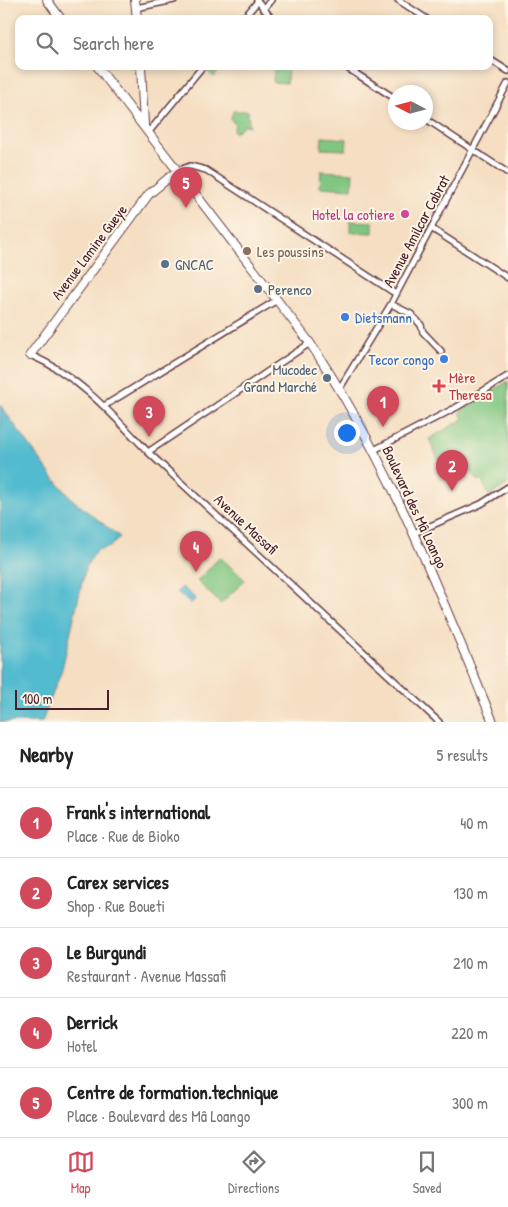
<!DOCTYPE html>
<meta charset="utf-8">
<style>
:root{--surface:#fff;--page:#f6f6f6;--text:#222;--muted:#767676;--line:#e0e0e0;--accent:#d1495b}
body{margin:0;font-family:"Patrick Hand",sans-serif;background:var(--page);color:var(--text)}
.compass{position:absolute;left:388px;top:85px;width:45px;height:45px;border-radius:50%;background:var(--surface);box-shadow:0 2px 8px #0003;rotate:276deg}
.scale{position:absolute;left:15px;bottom:12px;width:94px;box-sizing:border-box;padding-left:5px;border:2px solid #4a1f2b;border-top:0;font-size:14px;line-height:18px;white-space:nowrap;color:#4a1f2b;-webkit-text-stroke:4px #fcf5e5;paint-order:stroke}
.you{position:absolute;left:346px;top:432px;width:18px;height:18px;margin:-12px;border:4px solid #fff;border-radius:50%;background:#1a73e8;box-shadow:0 0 0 8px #1a73e833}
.badge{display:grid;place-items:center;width:32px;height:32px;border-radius:50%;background:var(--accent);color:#fff;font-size:16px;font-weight:700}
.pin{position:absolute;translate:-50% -41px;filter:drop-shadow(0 1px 2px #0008)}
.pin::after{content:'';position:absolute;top:26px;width:18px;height:15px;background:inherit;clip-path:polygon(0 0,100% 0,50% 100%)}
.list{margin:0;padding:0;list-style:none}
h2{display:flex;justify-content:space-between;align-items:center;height:65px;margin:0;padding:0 20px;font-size:21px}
h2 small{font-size:16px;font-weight:400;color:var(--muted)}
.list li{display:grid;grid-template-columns:32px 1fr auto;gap:15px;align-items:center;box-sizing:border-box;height:70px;padding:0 20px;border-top:1px solid var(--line)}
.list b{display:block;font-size:19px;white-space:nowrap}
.list p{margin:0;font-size:16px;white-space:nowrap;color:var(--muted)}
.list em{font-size:16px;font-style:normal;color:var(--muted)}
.icon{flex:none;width:28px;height:28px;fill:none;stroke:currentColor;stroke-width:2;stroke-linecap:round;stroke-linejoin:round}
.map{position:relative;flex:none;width:508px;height:722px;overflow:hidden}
.search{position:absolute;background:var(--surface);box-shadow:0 2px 8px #0003;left:15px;right:15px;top:15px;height:55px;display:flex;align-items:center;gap:12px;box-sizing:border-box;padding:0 18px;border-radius:10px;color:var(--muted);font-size:19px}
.sheet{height:415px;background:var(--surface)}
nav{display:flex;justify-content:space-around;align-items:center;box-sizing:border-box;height:70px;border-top:1px solid var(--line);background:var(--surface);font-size:14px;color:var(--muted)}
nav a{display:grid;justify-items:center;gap:2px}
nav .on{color:var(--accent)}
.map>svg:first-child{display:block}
.grass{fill:#80c681;stroke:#657256}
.water{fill:#52bbcf;stroke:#4e6d7d}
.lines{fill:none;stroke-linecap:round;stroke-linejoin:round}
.street-casing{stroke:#643c42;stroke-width:8}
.secondary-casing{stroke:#643c42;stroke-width:10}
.street{stroke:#fff;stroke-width:5}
.secondary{stroke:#fff;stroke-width:8}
.hotel-dot{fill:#d1479c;stroke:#fcf5e5;stroke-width:2}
.education-dot{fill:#8d6e63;stroke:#fcf5e5;stroke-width:2}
.service-dot{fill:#5c6f8a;stroke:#fcf5e5;stroke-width:2}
.shop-dot{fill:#3f7fe0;stroke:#fcf5e5;stroke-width:2}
.health-dot{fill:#e0444e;stroke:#fcf5e5;stroke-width:2}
.labels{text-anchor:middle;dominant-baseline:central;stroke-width:4;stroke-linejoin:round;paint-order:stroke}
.hotel-label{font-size:15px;fill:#b23c85;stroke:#fcf5e5;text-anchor:end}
.street-label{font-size:15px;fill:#4a1f2b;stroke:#fcf5e5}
.education-label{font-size:15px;fill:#785e54;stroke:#fcf5e5;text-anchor:start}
.service-label{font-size:15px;fill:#4e5e75;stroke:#fcf5e5;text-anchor:start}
.shop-label{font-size:15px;fill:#366cbe;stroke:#fcf5e5;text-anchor:start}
.health-label{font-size:15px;fill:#be3a42;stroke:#fcf5e5;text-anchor:start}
</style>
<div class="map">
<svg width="508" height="722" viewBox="0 0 508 722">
<rect width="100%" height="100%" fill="#fcf5e5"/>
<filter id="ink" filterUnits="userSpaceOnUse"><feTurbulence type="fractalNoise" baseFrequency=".02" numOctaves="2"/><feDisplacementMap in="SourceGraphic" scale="10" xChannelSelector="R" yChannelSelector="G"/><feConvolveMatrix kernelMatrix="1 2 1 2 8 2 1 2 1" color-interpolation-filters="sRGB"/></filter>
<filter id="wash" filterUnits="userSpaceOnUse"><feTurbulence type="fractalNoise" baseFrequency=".0096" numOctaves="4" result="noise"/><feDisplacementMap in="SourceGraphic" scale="20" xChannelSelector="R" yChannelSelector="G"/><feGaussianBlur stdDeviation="1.12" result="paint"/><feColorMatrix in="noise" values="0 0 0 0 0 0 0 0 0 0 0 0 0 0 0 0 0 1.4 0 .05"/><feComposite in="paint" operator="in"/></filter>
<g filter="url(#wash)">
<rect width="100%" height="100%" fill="#f5dec2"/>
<!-- grass -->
<path class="grass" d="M209,66H223L214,77L206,70Z
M274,66H288L287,83L273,82Z
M233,111H248L249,126L244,125L235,133L233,131L235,125L231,119Z
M322,137L347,139L346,150L321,149Z
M321,171L353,173L352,189L320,187Z
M350,221L373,222V233L350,232Z
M508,381V484L489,496L482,481L477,480L467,465L454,470L446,457L438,459L429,439L463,419L460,412Z
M220,557L245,580L221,604L197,581Z"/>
<!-- water -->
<path class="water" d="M0,405L51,475L74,501L120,537L110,547L97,550L86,566L62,669L42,722H0Z
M182,587L196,599L191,604L177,592Z"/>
</g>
<g filter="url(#ink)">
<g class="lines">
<!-- street casing -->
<g class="street-casing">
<path id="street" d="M257,0L272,19
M398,0L427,19
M136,8L174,0
M263,9L271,0
M243,19L258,1
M489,59L508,71
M344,66L396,99
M426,119L508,173
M148,133L203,66
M177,171L190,166L206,170L396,294
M431,228L508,278
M391,304L411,314L421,325L423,332L441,351
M30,355C77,374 114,416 148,452L439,722
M340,388L391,304L508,83
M104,406L277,300
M374,450L457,407L508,376
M148,452L310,343
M414,533L481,504L508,487"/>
</g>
<!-- secondary casing -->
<g class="secondary-casing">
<path id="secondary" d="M47,0L61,19
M135,0L137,19
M97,66L310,343C389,460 439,592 493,722
M141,66L144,125
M30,355L149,194L177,171"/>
</g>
<!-- street -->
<use href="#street" class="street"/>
<!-- secondary -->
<use href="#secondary" class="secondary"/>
</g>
</g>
<!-- markers -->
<circle class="hotel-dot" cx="405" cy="214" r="5"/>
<circle class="education-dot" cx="247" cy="251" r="5"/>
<g class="service-dot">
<circle cx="165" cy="264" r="5"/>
<circle cx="258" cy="289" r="5"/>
<circle cx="327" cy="378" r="5"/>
</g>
<g class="shop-dot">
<circle cx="345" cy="317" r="5"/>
<circle cx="444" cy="359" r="5"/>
</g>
<path class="health-dot" d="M436.5 378.5h5v5h5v5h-5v5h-5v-5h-5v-5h5z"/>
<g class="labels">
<!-- hotel labels -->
<g class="hotel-label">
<text x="395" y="214">Hotel la cotiere</text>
</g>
<!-- street labels -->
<g class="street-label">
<text transform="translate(416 231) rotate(-62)">Avenue Amilcar Cabrat</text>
<text transform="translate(89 252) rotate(-53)">Avenue Lamine Gueye</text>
<text transform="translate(415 507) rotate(65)">Boulevard des Mâ Loango</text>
<text transform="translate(246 524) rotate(43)">Avenue Massafi</text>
</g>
<!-- education labels -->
<g class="education-label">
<text x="257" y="251">Les poussins</text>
</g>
<!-- service labels -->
<g class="service-label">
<text x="175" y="264">GNCAC</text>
<text x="268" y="289">Perenco</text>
<text x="317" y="369" text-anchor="end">Mucodec<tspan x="317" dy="17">Grand Marché</tspan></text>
</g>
<!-- shop labels -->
<g class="shop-label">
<text x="355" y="317">Dietsmann</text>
<text x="434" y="359" text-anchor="end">Tecor congo</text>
</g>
<!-- health labels -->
<g class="health-label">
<text x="449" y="377">Mère<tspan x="449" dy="17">Theresa</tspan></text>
</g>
</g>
</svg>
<svg class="compass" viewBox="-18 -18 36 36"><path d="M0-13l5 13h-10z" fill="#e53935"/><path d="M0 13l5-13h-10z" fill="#767676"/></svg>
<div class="scale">100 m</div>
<div class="you"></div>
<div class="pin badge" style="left:383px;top:427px">1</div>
<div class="pin badge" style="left:452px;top:491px">2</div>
<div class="pin badge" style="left:149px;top:437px">3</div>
<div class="pin badge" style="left:196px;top:572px">4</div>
<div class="pin badge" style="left:186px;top:208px">5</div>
<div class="search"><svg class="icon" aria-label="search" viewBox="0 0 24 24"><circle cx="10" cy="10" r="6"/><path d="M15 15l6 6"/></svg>Search here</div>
</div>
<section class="sheet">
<h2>Nearby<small>5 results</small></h2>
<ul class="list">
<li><span class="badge">1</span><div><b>Frank's international</b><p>Place · Rue de Bioko</p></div><em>40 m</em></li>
<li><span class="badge">2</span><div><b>Carex services</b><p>Shop · Rue Boueti</p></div><em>130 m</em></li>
<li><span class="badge">3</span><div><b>Le Burgundi</b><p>Restaurant · Avenue Massafi</p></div><em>210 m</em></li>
<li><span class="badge">4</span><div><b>Derrick</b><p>Hotel</p></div><em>220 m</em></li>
<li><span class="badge">5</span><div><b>Centre de formation.technique</b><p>Place · Boulevard des Mâ Loango</p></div><em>300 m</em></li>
</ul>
</section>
<nav>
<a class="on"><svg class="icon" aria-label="map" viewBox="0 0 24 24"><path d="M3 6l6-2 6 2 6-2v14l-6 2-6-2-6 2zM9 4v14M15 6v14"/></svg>Map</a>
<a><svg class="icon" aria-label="directions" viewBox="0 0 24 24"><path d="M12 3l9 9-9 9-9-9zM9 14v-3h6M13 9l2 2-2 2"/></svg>Directions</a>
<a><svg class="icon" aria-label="saved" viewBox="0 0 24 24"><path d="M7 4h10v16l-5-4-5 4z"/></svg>Saved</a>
</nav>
